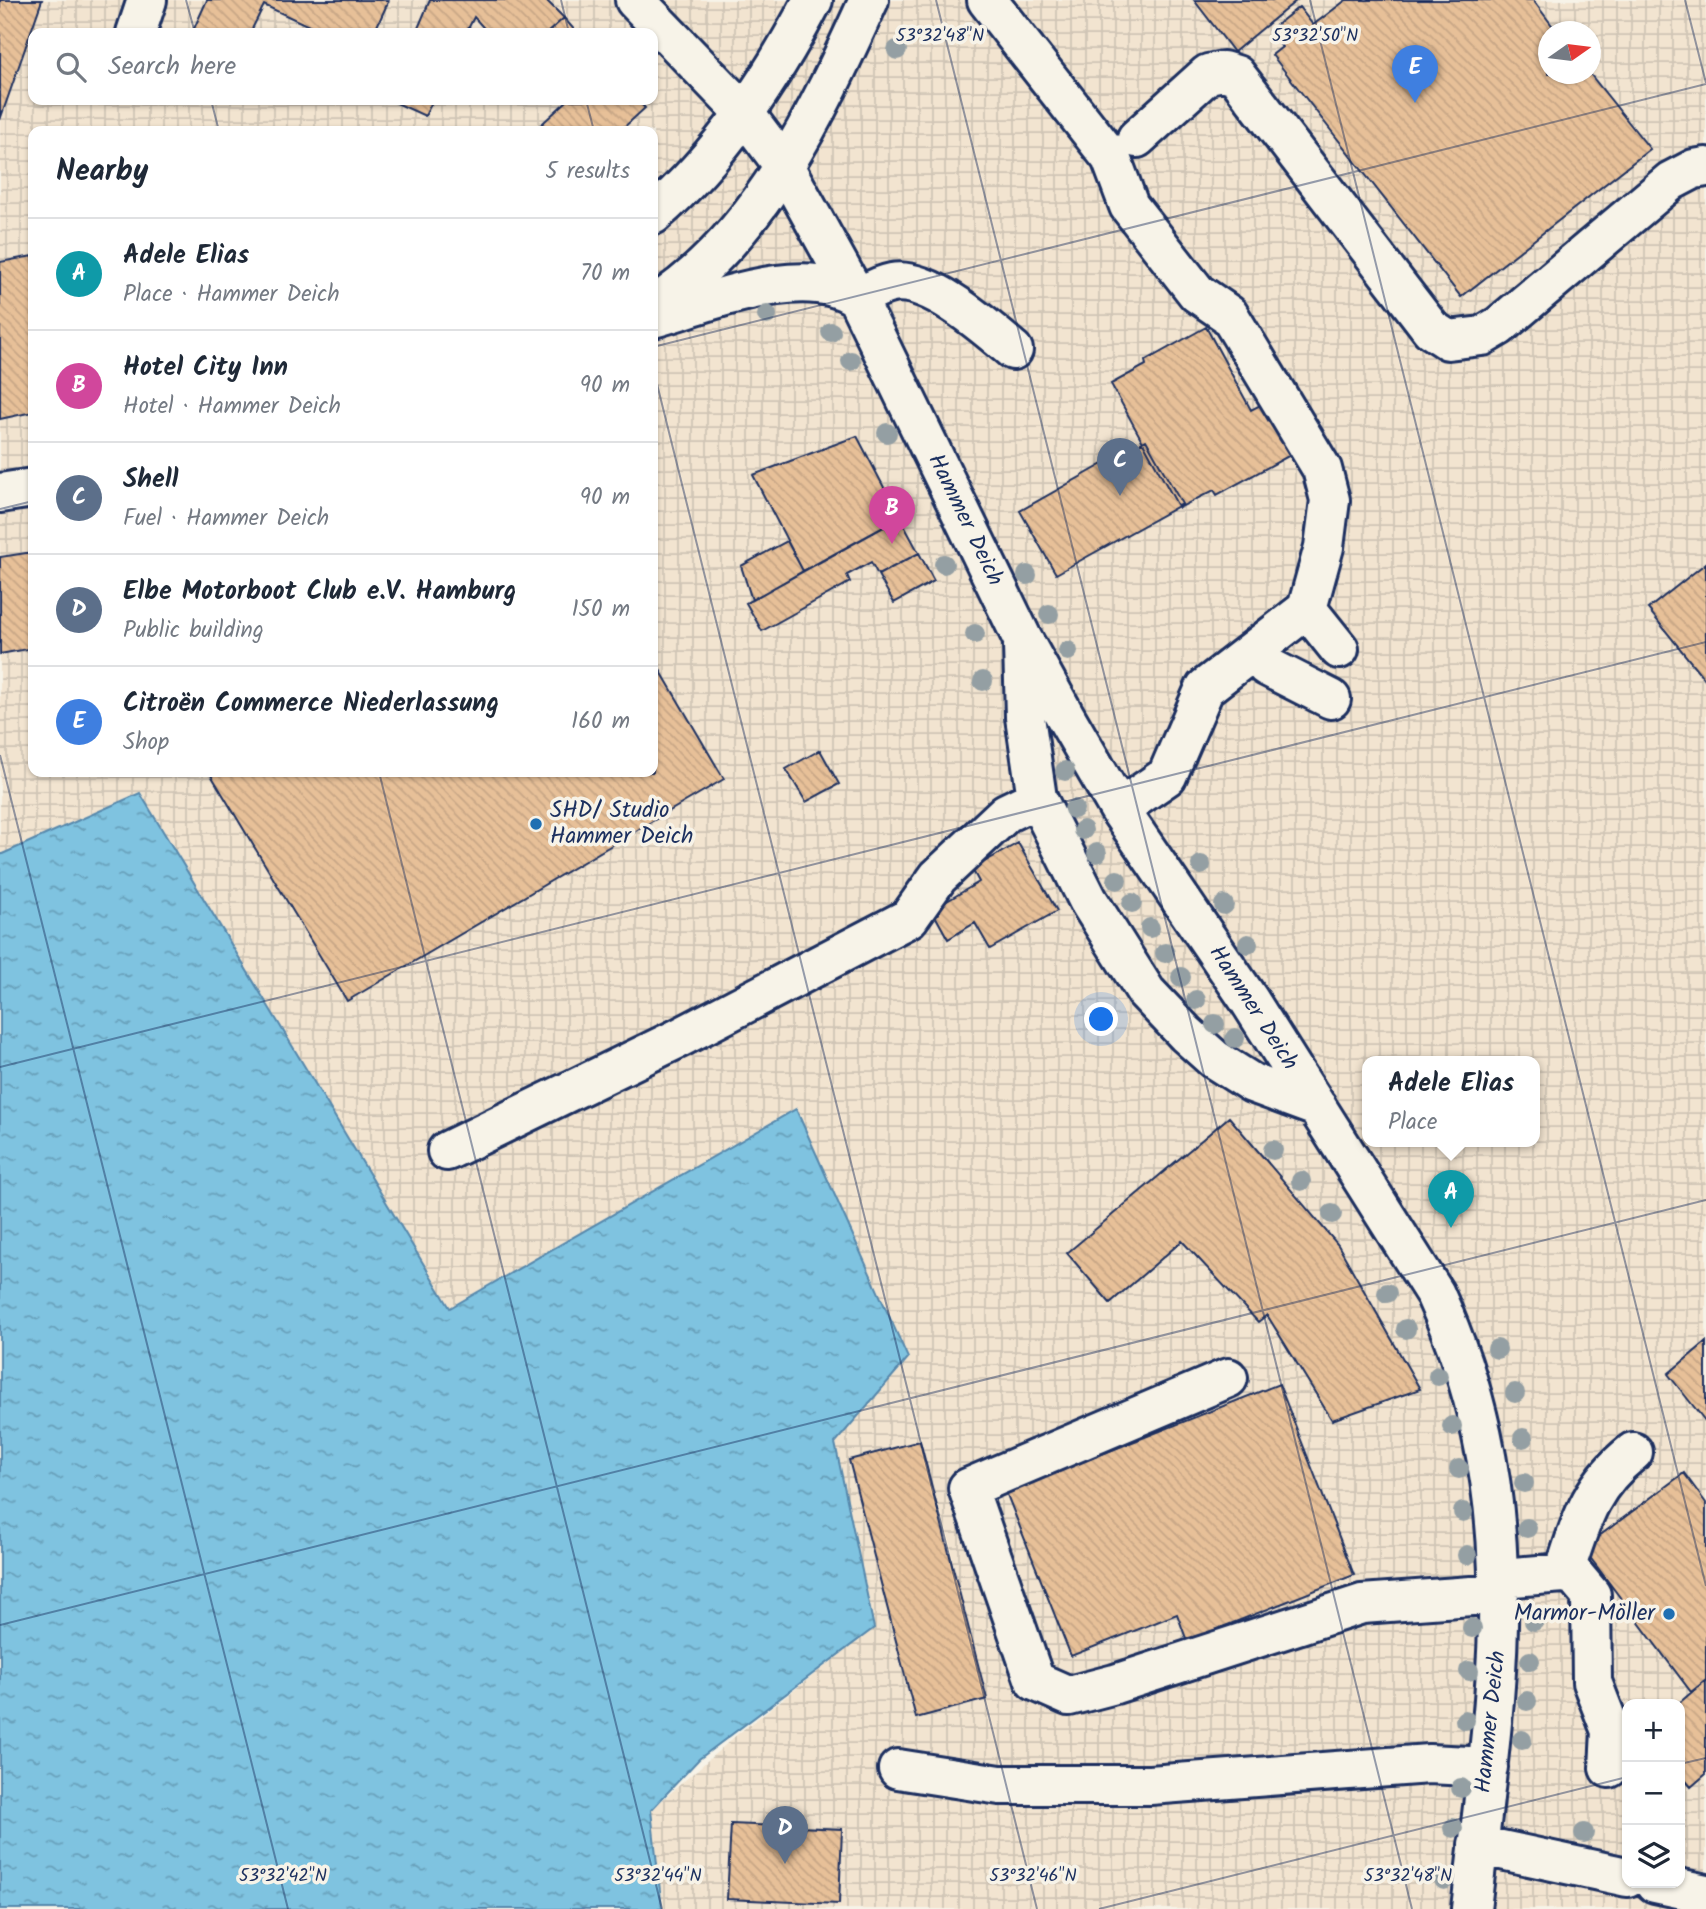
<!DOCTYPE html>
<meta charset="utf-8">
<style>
:root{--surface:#fff;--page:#f6f6f7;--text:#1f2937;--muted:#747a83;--line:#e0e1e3;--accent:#1a73e8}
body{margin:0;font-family:Kalam,sans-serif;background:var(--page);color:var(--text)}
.controls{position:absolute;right:21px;bottom:21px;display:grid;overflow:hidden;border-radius:14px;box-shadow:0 2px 5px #0004}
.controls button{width:63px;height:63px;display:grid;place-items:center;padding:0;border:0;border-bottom:2px solid var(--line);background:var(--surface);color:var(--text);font:35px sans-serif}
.compass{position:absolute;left:1538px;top:21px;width:63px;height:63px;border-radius:50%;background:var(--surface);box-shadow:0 2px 5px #0004;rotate:76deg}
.you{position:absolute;left:1102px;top:1020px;width:24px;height:24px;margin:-18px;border:5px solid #fff;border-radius:50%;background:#1a73e8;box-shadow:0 0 0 10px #1a73e833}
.badge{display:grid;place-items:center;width:46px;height:46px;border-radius:50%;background:var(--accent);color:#fff;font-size:23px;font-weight:700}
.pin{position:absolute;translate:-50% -58px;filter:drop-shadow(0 2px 4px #0008)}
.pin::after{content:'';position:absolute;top:37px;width:24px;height:21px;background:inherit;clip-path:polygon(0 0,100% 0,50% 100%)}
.popup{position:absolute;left:1362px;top:1056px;width:178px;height:91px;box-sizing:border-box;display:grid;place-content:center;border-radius:14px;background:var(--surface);filter:drop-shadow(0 2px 5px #0005);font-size:23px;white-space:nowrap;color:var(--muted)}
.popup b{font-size:26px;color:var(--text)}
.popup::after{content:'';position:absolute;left:50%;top:100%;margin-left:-14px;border:14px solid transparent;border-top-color:var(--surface)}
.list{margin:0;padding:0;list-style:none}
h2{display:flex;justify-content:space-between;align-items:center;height:91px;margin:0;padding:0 28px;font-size:30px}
h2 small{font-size:23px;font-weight:400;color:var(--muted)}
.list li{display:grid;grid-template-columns:46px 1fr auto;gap:21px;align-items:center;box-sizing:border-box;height:112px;padding:0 28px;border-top:2px solid var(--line)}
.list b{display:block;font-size:26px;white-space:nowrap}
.list p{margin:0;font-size:23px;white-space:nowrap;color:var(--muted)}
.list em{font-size:23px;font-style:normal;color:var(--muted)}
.icon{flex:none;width:38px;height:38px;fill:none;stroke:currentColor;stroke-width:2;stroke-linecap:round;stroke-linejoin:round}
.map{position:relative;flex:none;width:1706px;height:1909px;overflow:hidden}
.search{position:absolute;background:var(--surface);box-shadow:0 2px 5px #0004;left:28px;top:28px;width:630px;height:77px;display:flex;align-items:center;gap:18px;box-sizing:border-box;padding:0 24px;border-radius:14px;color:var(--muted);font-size:26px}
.panel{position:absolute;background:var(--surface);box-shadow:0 2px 5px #0004;left:28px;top:126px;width:630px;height:651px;border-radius:14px}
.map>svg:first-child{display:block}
.industrial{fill:url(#industrial-grid);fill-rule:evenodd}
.water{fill:url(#water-ripples);stroke:#5788ac;stroke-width:2}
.building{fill:url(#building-back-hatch);stroke:#1b2f5e;stroke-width:2}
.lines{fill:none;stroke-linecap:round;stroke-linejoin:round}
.minor-casing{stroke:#1b2f5e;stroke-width:44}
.major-casing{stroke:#1b2f5e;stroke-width:44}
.minor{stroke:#f7f3e8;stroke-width:38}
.major{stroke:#f7f3e8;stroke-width:38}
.tree{fill:#949fa3}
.ticks{fill:none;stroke:#1b2f5e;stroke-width:2;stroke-opacity:0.45}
.poi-dot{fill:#1f6fb2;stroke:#f7f3e8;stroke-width:2.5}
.labels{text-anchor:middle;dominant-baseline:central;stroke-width:7;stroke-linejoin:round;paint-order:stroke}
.street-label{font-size:23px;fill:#1b2f5e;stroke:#f7f3e8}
.poi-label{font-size:23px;fill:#1b2f5e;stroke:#f7f3e8;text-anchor:start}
.ticks-label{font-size:18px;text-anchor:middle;fill:#1b2f5e;stroke:#f7f3e8;stroke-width:7;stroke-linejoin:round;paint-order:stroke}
</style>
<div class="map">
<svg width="1706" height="1909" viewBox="0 0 1706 1909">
<defs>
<pattern id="industrial-grid" width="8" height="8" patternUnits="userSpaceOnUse" patternTransform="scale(1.75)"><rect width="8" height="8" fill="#f2e4d0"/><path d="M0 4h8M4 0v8" fill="none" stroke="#cfc4b5"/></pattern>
<pattern id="water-ripples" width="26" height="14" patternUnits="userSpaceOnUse" patternTransform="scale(1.75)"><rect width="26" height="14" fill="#7fc3e0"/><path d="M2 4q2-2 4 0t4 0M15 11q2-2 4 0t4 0" fill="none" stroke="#679fb9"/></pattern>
<pattern id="building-back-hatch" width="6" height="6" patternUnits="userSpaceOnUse" patternTransform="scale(1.75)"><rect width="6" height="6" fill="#e7c098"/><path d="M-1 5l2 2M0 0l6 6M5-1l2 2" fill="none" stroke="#c6a585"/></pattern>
</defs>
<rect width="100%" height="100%" fill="#f7f3e8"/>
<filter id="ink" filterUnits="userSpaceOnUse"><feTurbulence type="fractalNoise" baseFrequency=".0143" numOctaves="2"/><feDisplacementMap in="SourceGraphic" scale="14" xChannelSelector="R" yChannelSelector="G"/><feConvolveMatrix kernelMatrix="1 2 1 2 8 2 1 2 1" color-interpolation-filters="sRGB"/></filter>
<g filter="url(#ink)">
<!-- industrial -->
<path class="industrial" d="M0,0H1706V1909H655L651,1810L740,1732L874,1628L835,1443L908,1358L795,1109L450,1309L140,794L0,855ZM1548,32H1590V74H1548ZM33,33H653V100H33ZM33,131H653V772H33ZM1367,1062H1535V1142H1367ZM1627,1704H1680V1883H1627Z"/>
<!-- water -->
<path class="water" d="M140,793L450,1308L796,1109L908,1358L835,1443L874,1628L699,1759L651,1810L662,1909H0V855Z"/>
<!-- building -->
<path class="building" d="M0,0H42L0,120Z
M207,0H389L374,33H324L264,5L250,33H192Z
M430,0H546L564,18L547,33H488L474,17L466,33H416Z
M1194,0H1297L1234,52Z
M1346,0H1533L1557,32H1548V74H1590L1650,149L1461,297L1272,55L1282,47L1269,31L1299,7L1313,25Z
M564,18L577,33H547Z
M390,100H433L425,116Z
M568,100H638L645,108L620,131H534Z
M33,256V412L0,419V262Z
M1206,327L1251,410L1266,402L1294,453L1217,495L1214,490L1179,508L1111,384L1146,365L1145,361Z
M857,436L900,518L803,571L753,475Z
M1146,440L1182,504L1056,574L1020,511Z
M900,518L919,553L878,575L871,562L847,575L850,582L762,631L746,603Z
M787,541L803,571L752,600L741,566Z
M33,552V648L0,654V557Z
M919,553L934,581L894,603L878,575Z
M1706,563V681L1648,609Z
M653,658L724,779L347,1001L211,775L219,772H653Z
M820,750L839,784L806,802L786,769Z
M1018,843L1057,911L990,949L975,923L948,939L932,910L979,882L972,869Z
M1229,1117L1338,1245L1420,1389L1332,1420L1267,1315L1258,1322L1182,1241L1110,1303L1067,1253Z
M1706,1342V1422L1668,1374Z
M1279,1384L1354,1575L1187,1641L1177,1614L1071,1656L1006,1492Z
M920,1441L987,1699L916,1718L849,1460Z
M1684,1473L1706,1503V1680L1691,1692L1583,1548Z
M1706,1680V1774L1691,1787L1680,1774L1678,1704Z
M731,1824L842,1829L839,1904L727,1899Z"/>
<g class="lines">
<!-- minor casing -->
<g class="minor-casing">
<path id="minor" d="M635,0L745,114L784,166L857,298L1023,640L1065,716L1119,809L1249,1000L1435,1294C1531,1507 1496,1687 1471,1909
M987,0L1111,158L1129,206L1197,293L1229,315L1322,469L1330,500L1324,547L1307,609L1205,688L1167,776L1119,809
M136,33L147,0
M1137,138L1208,74L1223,71L1236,75L1431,329L1448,340L1482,336L1499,326L1671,181L1694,169L1706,167
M857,298C867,293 880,285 892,283C929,276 986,327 1013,350
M653,318C708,303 806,261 857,298
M1307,609L1339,649
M1023,645L1025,717L1037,798L1088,900L1146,992L1186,1034L1214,1059L1252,1083L1317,1107
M1256,651L1266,666L1331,699
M447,1151L677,1039L909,918L938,877L1006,813L1037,798
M1228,1378L968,1488L1035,1681L1069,1696L1115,1684L1362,1604L1499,1594
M1564,1573C1581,1522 1589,1487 1633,1452
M1500,1578L1564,1573L1575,1576L1591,1595L1592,1682L1611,1731L1609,1768
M898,1769L1000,1785H1150L1429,1764L1488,1767
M1478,1845L1627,1877
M1655,1883L1706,1894"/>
</g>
<!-- major casing -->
<g class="major-casing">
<path id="major" d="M653,215C721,156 771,80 813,0
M653,306C760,238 818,112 869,0
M0,493L33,488"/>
</g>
<!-- minor -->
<use href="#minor" class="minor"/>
<!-- major -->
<use href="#major" class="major"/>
</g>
<!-- trees -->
<g class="tree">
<circle cx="897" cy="50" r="10"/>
<circle cx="767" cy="315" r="10"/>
<circle cx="831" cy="332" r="10"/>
<circle cx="851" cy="361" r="10"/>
<circle cx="887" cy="433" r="10"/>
<circle cx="944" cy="564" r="10"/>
<circle cx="1027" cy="575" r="10"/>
<circle cx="1049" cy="614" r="10"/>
<circle cx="975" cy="634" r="10"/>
<circle cx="1068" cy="651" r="10"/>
<circle cx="983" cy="681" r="10"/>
<circle cx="1065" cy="771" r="10"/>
<circle cx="1074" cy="809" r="10"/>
<circle cx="1083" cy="830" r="10"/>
<circle cx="1097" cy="853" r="10"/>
<circle cx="1201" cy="865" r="10"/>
<circle cx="1117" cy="880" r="10"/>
<circle cx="1132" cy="903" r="10"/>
<circle cx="1224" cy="905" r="10"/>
<circle cx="1150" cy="928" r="10"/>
<circle cx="1248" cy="944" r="10"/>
<circle cx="1165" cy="953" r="10"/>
<circle cx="1181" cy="977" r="10"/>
<circle cx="1196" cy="1000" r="10"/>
<circle cx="1215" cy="1024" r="10"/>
<circle cx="1235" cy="1038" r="10"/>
<circle cx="1273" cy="1150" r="10"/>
<circle cx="1301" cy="1181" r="10"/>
<circle cx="1332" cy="1214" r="10"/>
<circle cx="1387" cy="1293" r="10"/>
<circle cx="1406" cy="1329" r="10"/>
<circle cx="1497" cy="1349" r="10"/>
<circle cx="1438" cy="1376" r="10"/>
<circle cx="1515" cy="1393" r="10"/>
<circle cx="1452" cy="1426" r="10"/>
<circle cx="1523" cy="1438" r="10"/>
<circle cx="1459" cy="1469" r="10"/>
<circle cx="1524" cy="1483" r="10"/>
<circle cx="1463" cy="1512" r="10"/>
<circle cx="1527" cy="1528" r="10"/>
<circle cx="1467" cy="1555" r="10"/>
<circle cx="1534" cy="1621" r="10"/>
<circle cx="1472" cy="1628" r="10"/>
<circle cx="1530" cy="1661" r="10"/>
<circle cx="1469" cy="1671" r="10"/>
<circle cx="1527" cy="1701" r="10"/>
<circle cx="1465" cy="1720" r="10"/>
<circle cx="1522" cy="1740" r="10"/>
<circle cx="1461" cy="1788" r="10"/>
<circle cx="1453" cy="1828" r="10"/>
<circle cx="1584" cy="1833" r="10"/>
<circle cx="1444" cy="1880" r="10"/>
</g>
</g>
<!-- ticks -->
<path class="ticks" d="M186,0L195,33M561,0L569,33M936,0L1412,1909M1310,0L1706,1586M1685,0L1706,83M211,100L219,131M586,100L594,131M653,347L1706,84M653,368L1037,1909M0,509L33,501M0,755L288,1909M379,772L662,1909M0,1067L1706,642M0,1625L1706,1200M1680,1764L1706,1758M1099,1909L1627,1777"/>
<!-- markers -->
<g class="poi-dot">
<circle cx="536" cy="824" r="7"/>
<circle cx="1669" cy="1614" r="7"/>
</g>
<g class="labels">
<!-- street labels -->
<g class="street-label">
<text transform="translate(965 520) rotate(64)">Hammer Deich</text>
<text transform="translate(1253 1008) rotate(57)">Hammer Deich</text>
<text transform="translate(1491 1722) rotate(-84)">Hammer Deich</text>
</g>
<!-- poi labels -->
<g class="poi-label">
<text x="550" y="811">SHD/ Studio<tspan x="550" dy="26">Hammer Deich</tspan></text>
<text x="1655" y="1614" text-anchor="end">Marmor-Möller</text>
</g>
</g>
<g class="ticks-label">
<text x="940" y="41">53°32'48"N</text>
<text x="1315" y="41">53°32'50"N</text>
<text x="283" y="1881">53°32'42"N</text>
<text x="658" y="1881">53°32'44"N</text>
<text x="1033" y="1881">53°32'46"N</text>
<text x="1408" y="1881">53°32'48"N</text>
</g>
</svg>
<div class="controls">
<button>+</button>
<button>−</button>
<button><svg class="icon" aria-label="layers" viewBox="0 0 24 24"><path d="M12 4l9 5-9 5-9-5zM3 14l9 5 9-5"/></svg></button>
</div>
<svg class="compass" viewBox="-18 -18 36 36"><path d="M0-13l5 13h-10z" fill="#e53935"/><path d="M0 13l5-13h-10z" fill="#747a83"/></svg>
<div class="you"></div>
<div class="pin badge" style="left:1451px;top:1228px;background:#0f9aa8">A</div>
<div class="popup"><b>Adele Elias</b>Place</div>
<div class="pin badge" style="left:892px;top:544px;background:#d1479c">B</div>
<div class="pin badge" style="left:1120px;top:496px;background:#5c6f8a">C</div>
<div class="pin badge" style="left:785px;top:1864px;background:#5c6f8a">D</div>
<div class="pin badge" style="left:1415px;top:103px;background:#3f7fe0">E</div>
<div class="search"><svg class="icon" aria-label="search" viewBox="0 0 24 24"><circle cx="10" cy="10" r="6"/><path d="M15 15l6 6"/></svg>Search here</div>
<section class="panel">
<h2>Nearby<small>5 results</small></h2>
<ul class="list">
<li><span class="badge" style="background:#0f9aa8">A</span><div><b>Adele Elias</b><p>Place · Hammer Deich</p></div><em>70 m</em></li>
<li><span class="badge" style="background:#d1479c">B</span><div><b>Hotel City Inn</b><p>Hotel · Hammer Deich</p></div><em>90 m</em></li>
<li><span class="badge" style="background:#5c6f8a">C</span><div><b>Shell</b><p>Fuel · Hammer Deich</p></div><em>90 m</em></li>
<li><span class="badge" style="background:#5c6f8a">D</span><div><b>Elbe Motorboot Club e.V. Hamburg</b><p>Public building</p></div><em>150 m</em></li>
<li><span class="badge" style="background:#3f7fe0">E</span><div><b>Citroën Commerce Niederlassung</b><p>Shop</p></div><em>160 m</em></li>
</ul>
</section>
</div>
